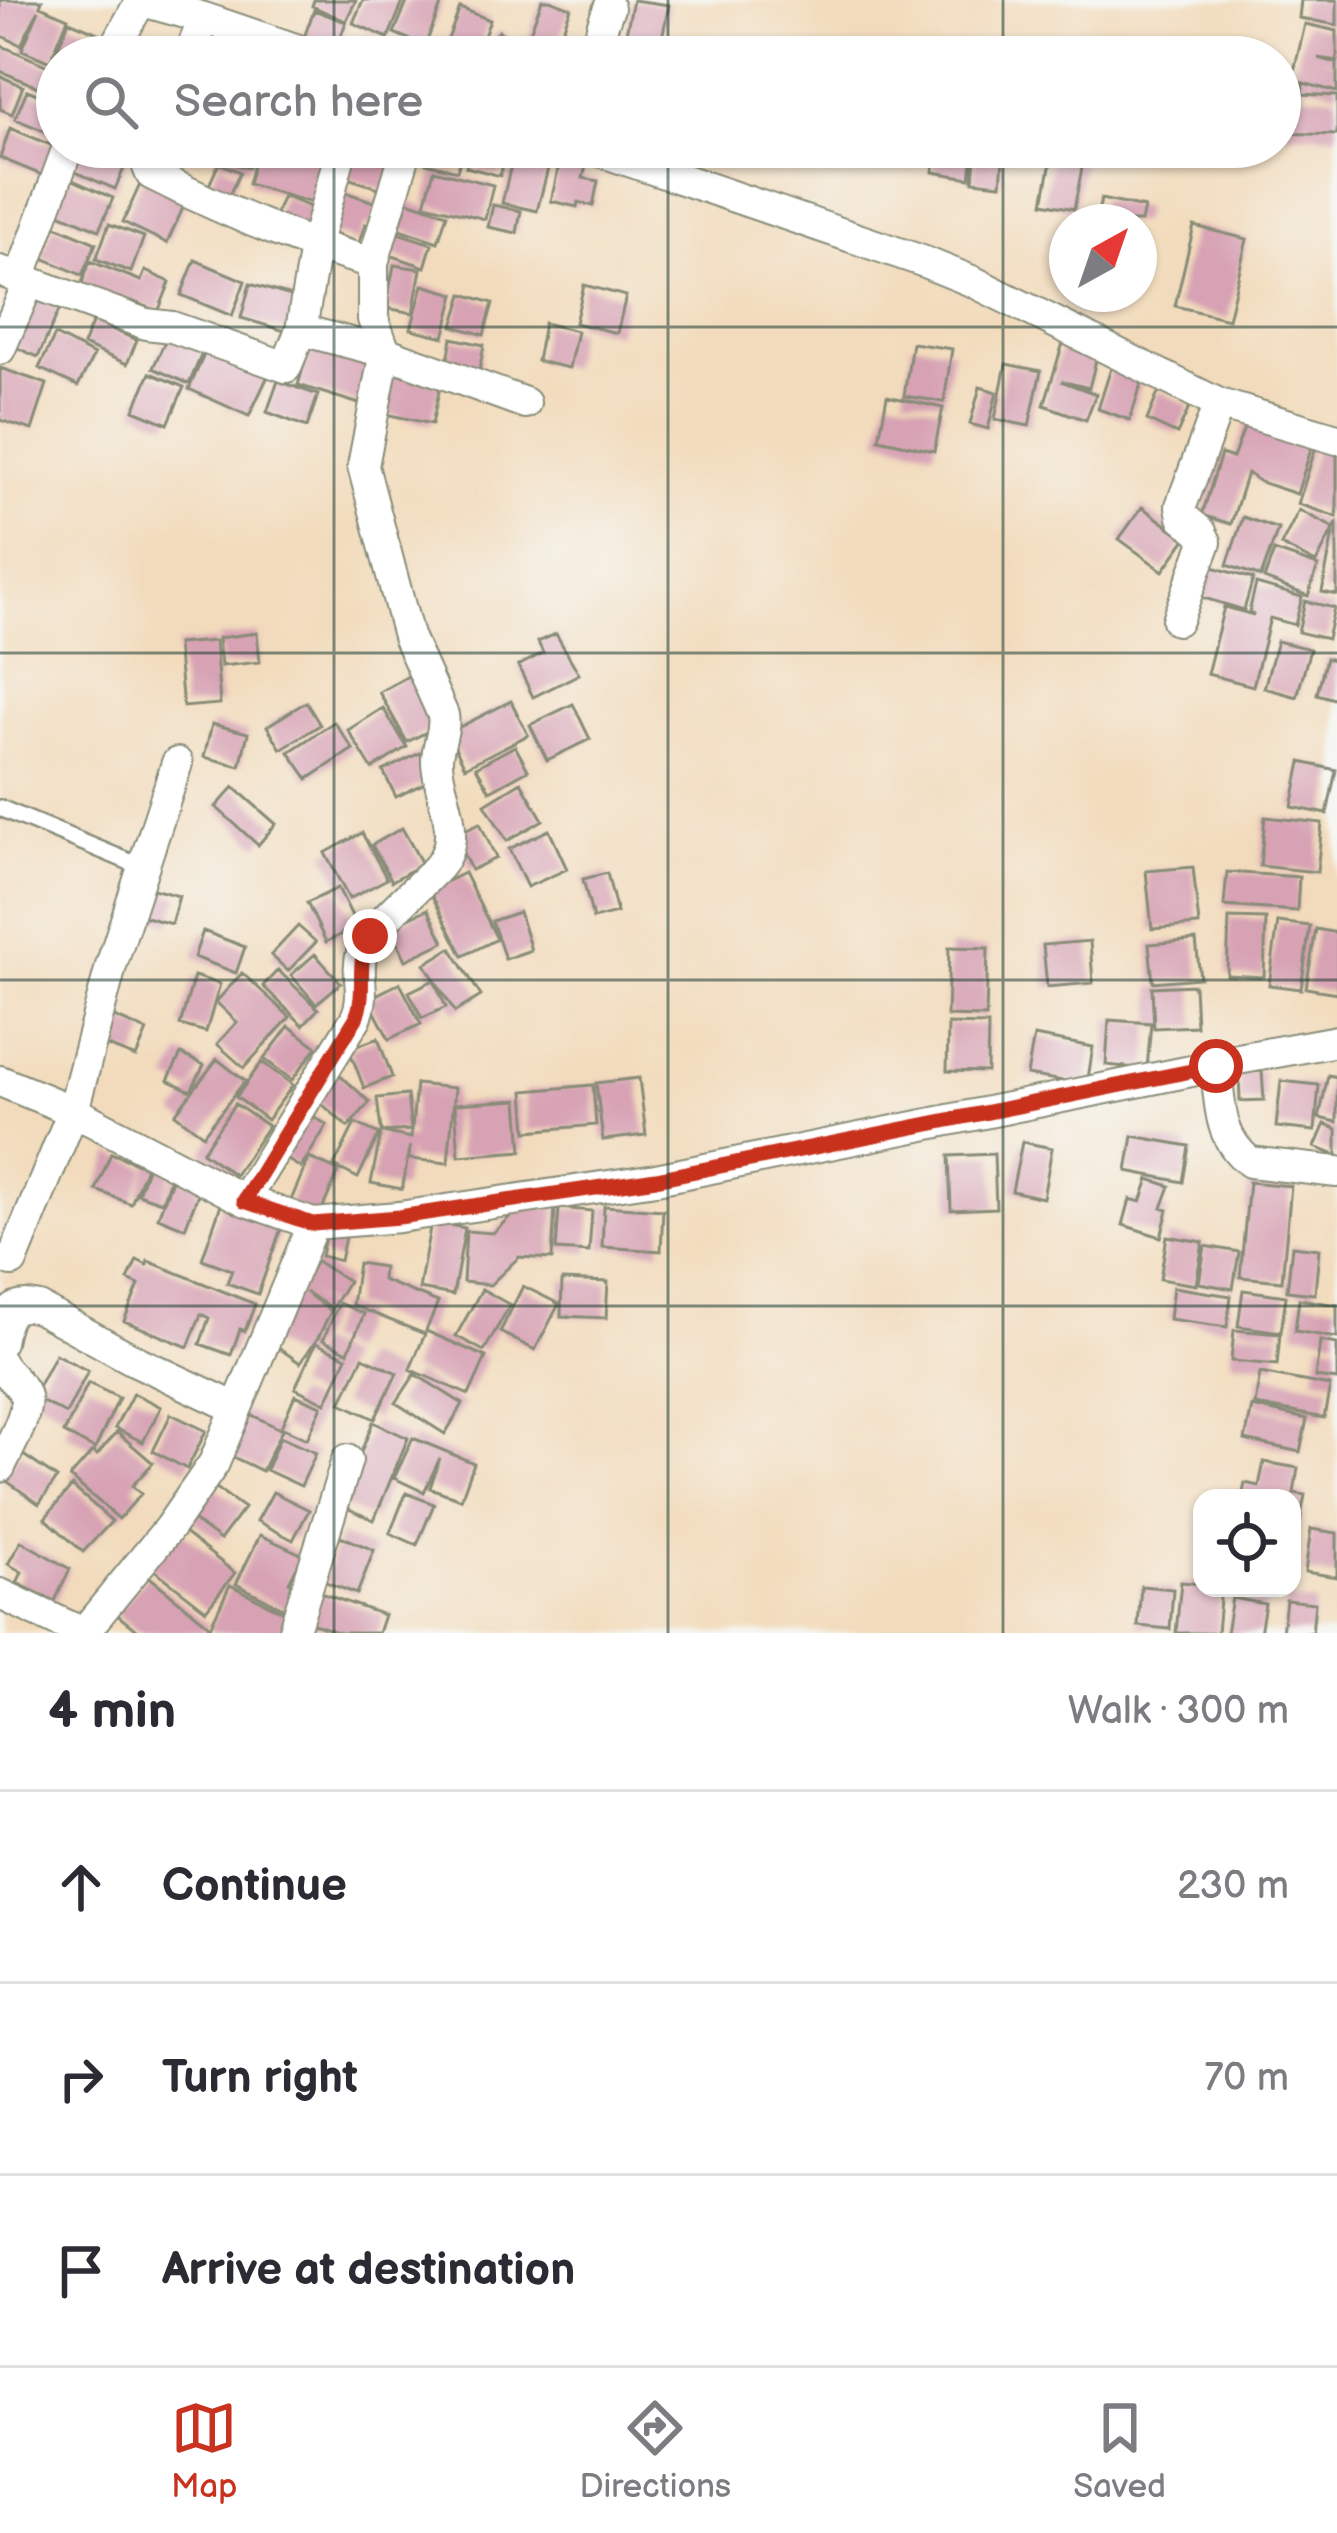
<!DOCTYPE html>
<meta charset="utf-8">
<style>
:root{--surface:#fff;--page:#f2f2f3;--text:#2b2b33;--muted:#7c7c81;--line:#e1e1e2;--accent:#c8321e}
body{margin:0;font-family:"Balsamiq Sans",sans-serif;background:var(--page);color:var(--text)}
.controls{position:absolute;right:36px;bottom:36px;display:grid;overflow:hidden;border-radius:24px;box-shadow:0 3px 9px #0004}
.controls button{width:108px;height:108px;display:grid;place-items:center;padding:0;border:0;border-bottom:3px solid var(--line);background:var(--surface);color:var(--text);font:60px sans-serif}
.compass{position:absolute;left:1049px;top:204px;width:108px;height:108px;border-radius:50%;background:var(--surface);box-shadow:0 3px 9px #0004;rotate:40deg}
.stop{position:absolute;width:36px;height:36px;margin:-27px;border:9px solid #c8321e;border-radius:50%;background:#fff}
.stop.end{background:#c8321e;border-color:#fff;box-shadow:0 3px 12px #0008}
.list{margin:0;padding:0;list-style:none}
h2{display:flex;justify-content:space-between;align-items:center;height:156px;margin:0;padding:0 48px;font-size:51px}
h2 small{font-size:39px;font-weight:400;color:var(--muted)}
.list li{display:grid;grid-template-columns:78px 1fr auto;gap:36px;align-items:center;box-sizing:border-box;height:192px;padding:0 48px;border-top:3px solid var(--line)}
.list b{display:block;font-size:45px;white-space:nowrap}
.list em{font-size:39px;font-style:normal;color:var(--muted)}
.icon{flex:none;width:66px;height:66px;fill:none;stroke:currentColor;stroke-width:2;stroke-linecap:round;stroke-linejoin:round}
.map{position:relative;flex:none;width:1337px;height:1633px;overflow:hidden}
.search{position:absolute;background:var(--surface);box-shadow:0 3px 9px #0004;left:36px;right:36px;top:36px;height:132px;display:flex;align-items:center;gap:30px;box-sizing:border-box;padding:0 42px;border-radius:66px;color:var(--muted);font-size:45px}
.sheet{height:732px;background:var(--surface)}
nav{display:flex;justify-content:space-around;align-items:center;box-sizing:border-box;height:168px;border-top:3px solid var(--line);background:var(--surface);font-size:33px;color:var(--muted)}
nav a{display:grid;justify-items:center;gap:6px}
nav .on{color:var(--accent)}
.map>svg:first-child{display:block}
.building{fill:#d7a2b4}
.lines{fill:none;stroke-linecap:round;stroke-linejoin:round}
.service-casing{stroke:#888c78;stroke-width:20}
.minor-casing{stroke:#888c78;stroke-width:34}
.service{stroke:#fff;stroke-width:15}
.minor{stroke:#fff;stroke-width:30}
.route{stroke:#c8321e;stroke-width:15}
.grid{fill:none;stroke:#1f3d34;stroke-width:3;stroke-opacity:0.55}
</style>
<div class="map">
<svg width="1337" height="1633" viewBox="0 0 1337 1633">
<rect width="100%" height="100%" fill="#f6f6f2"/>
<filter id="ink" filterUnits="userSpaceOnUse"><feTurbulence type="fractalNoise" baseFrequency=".00833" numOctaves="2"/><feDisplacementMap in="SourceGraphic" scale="24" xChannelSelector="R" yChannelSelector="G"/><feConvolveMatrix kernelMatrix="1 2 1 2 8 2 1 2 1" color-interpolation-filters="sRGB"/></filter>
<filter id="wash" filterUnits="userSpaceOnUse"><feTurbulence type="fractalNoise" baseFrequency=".004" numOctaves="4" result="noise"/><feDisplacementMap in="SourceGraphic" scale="48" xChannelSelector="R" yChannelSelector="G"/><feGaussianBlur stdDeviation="2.7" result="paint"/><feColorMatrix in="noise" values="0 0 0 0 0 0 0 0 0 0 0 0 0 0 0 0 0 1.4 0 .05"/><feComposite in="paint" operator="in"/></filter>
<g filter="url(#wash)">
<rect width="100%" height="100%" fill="#f2dbbc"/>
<g id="blocks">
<!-- building -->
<path class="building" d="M0,0H42L40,6L68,18L50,62L22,50L39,10L21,45L0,35Z
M314,0H356L346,21L312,6Z
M363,0H404L388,38L353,23Z
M408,0H443L425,46L394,33Z
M542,0H550L571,8L554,53L526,43Z
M633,0L669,5L658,57H621Z
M1301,0H1337V25L1299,18Z
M460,8L490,20L476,57H455L443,52Z
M314,10L346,22L334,55L302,43Z
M69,21L98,33L88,57H54Z
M1305,24L1337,31V61L1318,58L1337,63V92L1292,80Z
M499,31L530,55L528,57H479Z
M0,45L57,70V95L0,71Z
M0,76L23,86L12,114L0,109Z
M1286,83L1303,84L1302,94L1337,96V135L1282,133Z
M27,90L57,102V126L54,135L15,119Z
M10,128L56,147L44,176L0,158Z
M83,147H103L118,154L121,147H148L142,162L129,157L115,189L73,171Z
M218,147H254L248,168L214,159Z
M258,147H276L335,164L322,206L248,184Z
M350,147H358L395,159L385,190L341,176Z
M422,147H464L457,171L422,162L419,158Z
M472,147H507L500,176L466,167Z
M936,147H974L970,178L933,172Z
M976,147H1004L1001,184L973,181Z
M515,148L551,157L537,211L502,203Z
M561,156L587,162L583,178L598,181L593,206L578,202L577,207L551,201Z
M1052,157L1083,163L1074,209L1043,203Z
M219,163L240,172L225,204L205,194Z
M434,170L493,185L485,219L425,204Z
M64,176L113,198L99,230L50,209Z
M143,178L187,199L167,243L123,222Z
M339,190L380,204L373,226L365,224L359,243L329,232Z
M283,196L320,211L309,238L272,223Z
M1101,199L1144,208L1141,222H1096Z
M408,201L447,214L438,242L399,229Z
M493,205L521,211L517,233L488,227Z
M109,224L144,237L131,272L96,259Z
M54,225L96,243L82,275L41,257Z
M1194,226L1247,239L1228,319L1175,306Z
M398,233L432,244L425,267L390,255Z
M195,260L245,281L232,316L181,295Z
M90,261L141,281L145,271L170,282L158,312L132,301L127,313L78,294Z
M394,265L421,269L413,313L386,308Z
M250,284L305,300L295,334L241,318Z
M423,285L455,294L444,337L411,329Z
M584,285L626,296L617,333L575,323Z
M25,293L60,308L38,357L4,342Z
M463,294L493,303L484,335L453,326Z
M93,321L137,340L127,364L83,345Z
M544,323L577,331L569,368L537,361Z
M170,330L205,346L189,384L153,368Z
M55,335L94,355L78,386L39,368Z
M312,337L380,358L366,406L298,385Z
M452,338L484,345L479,372L447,366Z
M912,343L952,349L944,402L904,396Z
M1063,343L1098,352L1089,388L1061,381L1096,394L1086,420L1044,405Z
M207,348L268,376L249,416L189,389Z
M1114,359L1146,369L1130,420L1098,409Z
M1006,364L1041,371L1029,426L995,419Z
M0,368L47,384L32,430L0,420Z
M389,371L441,382L432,424L381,413Z
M150,373L184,387L168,424L134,410Z
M278,381L318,395L307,427L267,412Z
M980,387L997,392L988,429L970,424Z
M1159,391L1190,406L1177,434L1147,420Z
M887,396L943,408L934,451L879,439Z
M1248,417L1313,443L1297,494L1260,482L1247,473L1231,524L1202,515L1221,454L1233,458Z
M1318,440L1337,446V517L1298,504Z
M1142,507L1186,539L1163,571L1119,539Z
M1299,510L1334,528L1337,524V595L1322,592L1334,528L1316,563L1281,545Z
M1243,517L1278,529L1261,577L1227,565Z
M1274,551L1318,566L1308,596L1264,579Z
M1203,564L1253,579L1244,610L1194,595Z
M1256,584L1302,597L1295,625L1270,618L1253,686L1207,674L1224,607L1254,615L1249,612Z
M1305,601L1334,608L1327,639L1298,632Z
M257,633L260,662L221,666L218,638Z
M556,634L579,674L533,697L518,666L543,653L538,642Z
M215,641L220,704L183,707L177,644Z
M1277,641L1310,649L1297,697L1264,688Z
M1326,658L1337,661V700L1317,694Z
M414,673L442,724L407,742L379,692Z
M511,701L528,735L465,767L448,733Z
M306,702L320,725L281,749L267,726Z
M573,704L590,739L547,760L530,725Z
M383,708L407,747L372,769L348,730Z
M334,722L353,749L308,779L289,752Z
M212,724L248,733L240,766L204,757Z
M515,746L528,770L490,791L476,767Z
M420,753L433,779L396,797L383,771Z
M1301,762L1336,770L1327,814L1292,807Z
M521,782L543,820L507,841L485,804Z
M234,787L276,824L258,845L216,807Z
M1265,817L1322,823L1317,872L1260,866Z
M480,823L496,858L471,870L454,835Z
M402,828L422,864L392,881L372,845Z
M549,830L567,869L527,887L509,849Z
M362,833L387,879L349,899L325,853Z
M1193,867L1199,925L1152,929L1146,871Z
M1227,872L1299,877L1297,911L1224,906Z
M464,873L497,939L463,956L429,890Z
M607,873L617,913L593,919L583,879Z
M149,888L179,896L171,924L142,916Z
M338,888L357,926L326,942L307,903Z
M428,909L444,942L406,960L390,927Z
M519,912L531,950L505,959L492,921Z
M1229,918L1266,919L1264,977L1227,975Z
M1278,922L1310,926L1301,989L1269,985Z
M298,926L316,942L288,971L271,955Z
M1316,929L1337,933V993L1306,988Z
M203,931L245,947L236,973L194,957Z
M1196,940L1200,978L1153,982L1149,944Z
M1090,941L1093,983L1047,987L1043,945Z
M949,947L988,948L986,1017L947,1016Z
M451,948L481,996L455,1012L425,964Z
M315,954L341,983L316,1004L291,975Z
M278,970L318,1009L303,1025L263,986Z
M242,973L290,1017L244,1068L217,1044L237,1022L216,1002Z
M194,976L220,984L206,1032L180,1025Z
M434,980L446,1007L422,1018L409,992Z
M400,983L421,1024L389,1039L368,999Z
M1194,985L1196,1026L1154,1028L1152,987Z
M105,1013L147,1031L136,1057L94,1041Z
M1109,1020L1151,1023L1147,1069L1106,1065Z
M948,1024L988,1025L987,1072L947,1071Z
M289,1026L317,1047L292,1080L264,1059Z
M1034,1036L1093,1047L1087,1085L1027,1075Z
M378,1038L392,1077L364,1088L349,1049Z
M181,1054L204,1065L191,1091L168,1080Z
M217,1059L245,1081L203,1135L175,1114Z
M262,1062L293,1085L267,1120L236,1097Z
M335,1071L370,1102L348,1127L313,1096Z
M1262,1071L1264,1100L1240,1101L1239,1072Z
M1328,1075L1337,1077V1122L1319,1118Z
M639,1078L646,1135L603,1140L596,1083Z
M1281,1081L1319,1085L1315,1131L1276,1127Z
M416,1084L455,1088L448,1163L409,1159L410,1146L402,1189L371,1183L382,1128L381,1130L377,1098L407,1095L411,1130L381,1132L411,1138Z
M593,1085L596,1125L527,1131L524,1091Z
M518,1100L522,1151L459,1156L455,1104Z
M235,1104L268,1126L235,1175L202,1152Z
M305,1111L327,1125L301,1168L278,1154Z
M355,1123L379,1134L358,1178L334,1166Z
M1325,1124L1337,1129V1156L1315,1147Z
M1133,1136L1189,1146L1183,1182L1127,1171Z
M1022,1142L1052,1148L1043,1198L1012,1191Z
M111,1153L146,1167L131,1204L96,1190Z
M994,1154L996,1208L951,1210L949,1156Z
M309,1158L339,1171L318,1218L289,1205Z
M149,1162L173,1170L162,1202L138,1194Z
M174,1175L201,1186L185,1228L158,1217Z
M1149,1179L1170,1186L1162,1208L1168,1210L1161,1237L1123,1225L1130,1199L1141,1202Z
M1249,1182L1291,1186L1282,1281L1240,1277Z
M223,1199L284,1220L258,1294L227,1283L232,1270L202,1259Z
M522,1205L555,1208L552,1259L519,1257L490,1285L463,1282L466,1231L493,1233Z
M604,1206L663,1210L661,1251L602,1247Z
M559,1208L592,1211L589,1252L556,1250Z
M431,1222L465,1228L453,1295L419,1289Z
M326,1233L345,1237L340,1261L321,1256Z
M1167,1236L1203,1242L1196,1285L1160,1279Z
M1205,1246L1239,1252L1233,1289L1199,1283Z
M1292,1246L1319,1249L1315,1294L1287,1291Z
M137,1260L147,1265L148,1261L255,1304L245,1331L240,1329L231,1355L200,1344L209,1318L201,1314L188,1347L124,1321L139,1285L128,1280Z
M316,1261L348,1281L332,1308L305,1292L331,1311L318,1338L300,1363L269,1341Z
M358,1263L383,1267L382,1280L438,1302L426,1331L486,1357L469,1395L410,1369L425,1334L352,1305Z
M562,1280L608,1282L606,1318L561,1316Z
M523,1286L559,1304L535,1350L500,1332Z
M1173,1287L1231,1296L1227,1327L1169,1319Z
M482,1289L510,1305L484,1351L456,1336Z
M1243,1290L1286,1296L1281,1332L1238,1326Z
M1299,1299L1337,1305V1338L1295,1331Z
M339,1303L364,1314L348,1352L323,1340Z
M1234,1330L1280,1334L1277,1365L1231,1361Z
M1320,1341L1337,1344V1380L1315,1377Z
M316,1343L347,1357L326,1403L295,1388Z
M55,1354L88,1371L66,1414L33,1397Z
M363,1357L397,1373L375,1419L341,1403Z
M1260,1373L1330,1386L1324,1418L1255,1405Z
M415,1374L463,1404L445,1434L396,1403Z
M88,1383L119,1398L95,1449L64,1433Z
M133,1393L161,1407L143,1442L115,1428Z
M295,1395L322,1406L307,1439L281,1427Z
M1252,1407L1307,1419L1300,1452L1245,1440Z
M244,1411L282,1430L262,1471L223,1452Z
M171,1414L206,1431L187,1469L153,1451Z
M373,1422L408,1438L374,1520L340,1505Z
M117,1432L153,1463L132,1486L141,1494L119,1519L70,1477L93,1451L97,1455Z
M280,1437L316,1453L301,1486L266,1470Z
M413,1438L474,1463L461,1499L430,1488L440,1458L424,1492L394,1478Z
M19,1452L57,1478L39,1504L1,1477Z
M1264,1462L1298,1468L1294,1493L1305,1495L1299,1527L1292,1526V1498H1242L1245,1483L1259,1486Z
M212,1485L244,1508L220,1540L189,1517Z
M72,1486L112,1521L83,1552L45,1518Z
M273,1492L309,1510L293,1540L257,1521Z
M406,1493L434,1504L417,1545L390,1533Z
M178,1528L235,1573L206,1610L148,1565Z
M1311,1529L1337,1533V1577L1305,1572Z
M260,1535L303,1555L289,1582L297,1586L285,1609L236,1584Z
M340,1536L374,1550L357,1594L323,1581Z
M21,1541L70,1569L55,1601L17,1583L22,1572L8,1564Z
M147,1575L209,1625L203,1633H140L116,1614Z
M1181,1582L1202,1584V1588H1221L1217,1633H1176Z
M230,1585L290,1615L282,1633H217L209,1629Z
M1141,1586L1173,1589L1170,1629L1138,1626Z
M321,1593L384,1615L378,1633H340L311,1623Z
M1232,1598L1265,1604L1260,1633H1226Z
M1286,1600L1315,1603L1312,1633H1282Z"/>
</g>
</g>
<g filter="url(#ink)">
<use href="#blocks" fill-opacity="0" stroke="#888c78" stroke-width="3"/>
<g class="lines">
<!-- service casing -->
<g class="service-casing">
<path id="service" d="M0,808L142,867"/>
</g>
<!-- minor casing -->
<g class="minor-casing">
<path id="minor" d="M139,0L204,18L319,57
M110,57L141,0
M189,57L204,18
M608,57C594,41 602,26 609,8
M155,147L148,167L151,174C222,210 296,242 373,263L407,147
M588,147L922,261L974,282L1219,404L1337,439
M0,271L146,324L172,327L286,367L301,330L315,247L342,147
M20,278L68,147
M301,330L385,352L525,403
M0,349L29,282
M1177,620L1206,542L1201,532L1183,517L1181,506L1219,404
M1216,1066C1220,1103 1218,1138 1250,1162L1337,1172
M0,1081L73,1111L244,1200L313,1224L399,1217L656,1179L1216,1066L1238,1059L1337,1041
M244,1200L356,1018C367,993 355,976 362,952C369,928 419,888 438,867C465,834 439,798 437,763C436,746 446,732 443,715L408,636L363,466L385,352L373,319V263
M12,1261L73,1111L111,966L177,763
M0,1342C5,1316 10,1300 39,1308L132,1359L236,1408
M0,1363C6,1375 19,1381 24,1393C32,1411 7,1450 0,1467
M0,1594L83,1633
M83,1633L169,1528L214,1463L313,1224
M293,1633L347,1460"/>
</g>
<!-- service -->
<use href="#service" class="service"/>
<!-- minor -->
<use href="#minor" class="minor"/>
</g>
</g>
<g class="lines" filter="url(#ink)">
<!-- route -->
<path class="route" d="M370,936C354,963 368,990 356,1018L244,1201L313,1224L399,1217L656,1179L1216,1066"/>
</g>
<!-- grid -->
<path class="grid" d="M334,0V57M668,0V57M1003,0V57M334,147V1633M668,147V1633M1003,147V1633M0,327H1337M0,653H1337M0,980H1337M0,1306H1337"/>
</svg>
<div class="controls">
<button><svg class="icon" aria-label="locate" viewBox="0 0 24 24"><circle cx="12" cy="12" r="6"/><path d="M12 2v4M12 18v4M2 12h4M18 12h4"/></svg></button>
</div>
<svg class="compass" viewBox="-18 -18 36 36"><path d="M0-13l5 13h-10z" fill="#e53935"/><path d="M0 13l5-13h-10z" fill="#7c7c81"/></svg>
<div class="stop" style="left:1216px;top:1066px"></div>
<div class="stop end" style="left:370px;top:936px"></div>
<div class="search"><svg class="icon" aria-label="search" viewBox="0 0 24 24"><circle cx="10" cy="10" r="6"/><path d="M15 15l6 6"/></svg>Search here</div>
</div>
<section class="sheet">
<h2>4 min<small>Walk · 300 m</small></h2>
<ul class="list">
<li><svg class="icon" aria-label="ahead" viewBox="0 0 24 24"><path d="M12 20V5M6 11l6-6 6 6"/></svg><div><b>Continue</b></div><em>230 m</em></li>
<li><svg class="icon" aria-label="right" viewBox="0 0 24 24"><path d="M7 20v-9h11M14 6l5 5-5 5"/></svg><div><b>Turn right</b></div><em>70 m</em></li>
<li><svg class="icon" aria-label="arrive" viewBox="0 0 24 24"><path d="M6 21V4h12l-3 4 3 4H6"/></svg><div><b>Arrive at destination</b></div></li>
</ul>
</section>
<nav>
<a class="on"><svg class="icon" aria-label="map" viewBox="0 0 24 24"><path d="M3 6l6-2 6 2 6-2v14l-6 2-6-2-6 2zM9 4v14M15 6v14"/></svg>Map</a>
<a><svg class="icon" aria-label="directions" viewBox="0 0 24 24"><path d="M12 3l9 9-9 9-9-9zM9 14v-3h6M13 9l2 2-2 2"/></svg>Directions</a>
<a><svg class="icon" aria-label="saved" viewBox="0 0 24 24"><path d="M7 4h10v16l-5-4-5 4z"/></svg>Saved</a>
</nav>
